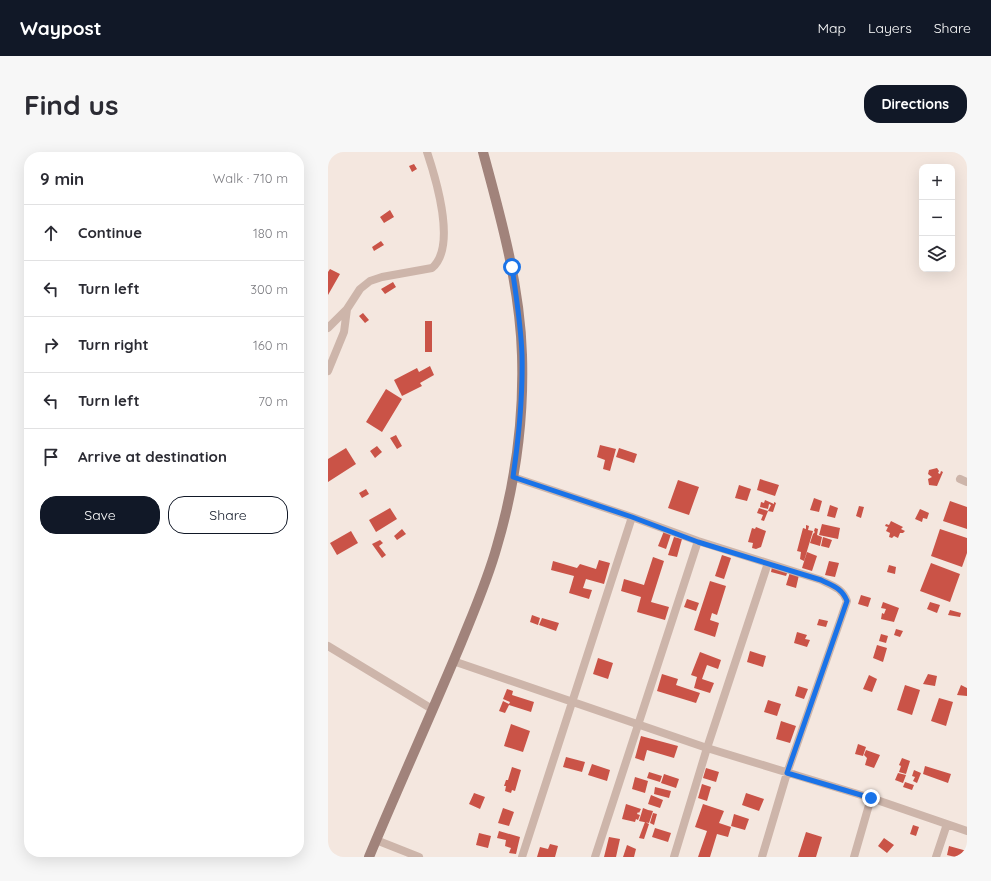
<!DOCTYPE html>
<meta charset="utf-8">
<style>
:root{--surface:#fff;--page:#f7f7f7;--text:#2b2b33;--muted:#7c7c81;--line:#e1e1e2;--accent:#111827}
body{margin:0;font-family:Quicksand,sans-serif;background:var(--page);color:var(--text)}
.controls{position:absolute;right:12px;top:12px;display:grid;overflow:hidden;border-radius:8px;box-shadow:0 4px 16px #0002}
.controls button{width:36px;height:36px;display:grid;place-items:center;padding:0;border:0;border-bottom:1px solid var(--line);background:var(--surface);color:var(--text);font:20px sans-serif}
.stop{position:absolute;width:12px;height:12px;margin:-9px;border:3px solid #1a73e8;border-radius:50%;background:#fff}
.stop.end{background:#1a73e8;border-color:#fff;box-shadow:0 1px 4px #0008}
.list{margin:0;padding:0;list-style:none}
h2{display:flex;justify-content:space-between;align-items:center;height:52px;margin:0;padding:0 16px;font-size:17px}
h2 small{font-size:13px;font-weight:400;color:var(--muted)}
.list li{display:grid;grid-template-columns:26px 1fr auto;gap:12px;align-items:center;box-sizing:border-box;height:56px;padding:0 16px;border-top:1px solid var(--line)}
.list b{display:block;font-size:15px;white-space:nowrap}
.list em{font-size:13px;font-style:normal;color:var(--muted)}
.actions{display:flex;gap:8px;padding:12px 16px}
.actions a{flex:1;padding:9px 0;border:1px solid var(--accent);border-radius:16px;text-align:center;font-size:14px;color:var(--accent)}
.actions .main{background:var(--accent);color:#fff}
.icon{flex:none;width:22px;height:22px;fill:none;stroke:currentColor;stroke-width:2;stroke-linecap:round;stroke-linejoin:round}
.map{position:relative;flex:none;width:639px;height:705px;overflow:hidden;border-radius:16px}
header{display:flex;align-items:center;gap:24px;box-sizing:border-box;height:56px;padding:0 20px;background:var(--accent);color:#fff}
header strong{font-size:19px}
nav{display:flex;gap:22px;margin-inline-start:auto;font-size:14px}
.intro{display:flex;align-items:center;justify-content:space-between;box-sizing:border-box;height:96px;padding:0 24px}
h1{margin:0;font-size:28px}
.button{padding:10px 18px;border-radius:16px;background:var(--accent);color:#fff;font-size:14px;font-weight:700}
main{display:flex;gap:24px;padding:0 24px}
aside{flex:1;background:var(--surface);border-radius:16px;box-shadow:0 4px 16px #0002}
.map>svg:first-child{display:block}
.building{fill:#ca5347}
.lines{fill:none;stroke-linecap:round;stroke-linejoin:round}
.minor{stroke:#cdb5aa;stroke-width:8}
.secondary{stroke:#a1837b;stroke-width:10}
.route{stroke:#1a73e8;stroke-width:5}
</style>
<header>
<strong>Waypost</strong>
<nav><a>Map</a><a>Layers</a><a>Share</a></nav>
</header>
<div class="intro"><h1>Find us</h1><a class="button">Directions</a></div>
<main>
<aside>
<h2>9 min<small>Walk · 710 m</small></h2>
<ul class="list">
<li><svg class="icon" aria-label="ahead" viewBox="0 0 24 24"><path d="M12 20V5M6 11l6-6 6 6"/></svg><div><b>Continue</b></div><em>180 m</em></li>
<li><svg class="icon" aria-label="left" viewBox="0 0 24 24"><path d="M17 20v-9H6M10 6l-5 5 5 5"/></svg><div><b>Turn left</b></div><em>300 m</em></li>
<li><svg class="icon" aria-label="right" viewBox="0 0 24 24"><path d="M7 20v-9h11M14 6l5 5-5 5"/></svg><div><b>Turn right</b></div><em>160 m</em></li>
<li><svg class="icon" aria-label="left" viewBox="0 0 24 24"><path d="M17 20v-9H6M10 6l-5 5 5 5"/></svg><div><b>Turn left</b></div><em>70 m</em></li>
<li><svg class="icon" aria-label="arrive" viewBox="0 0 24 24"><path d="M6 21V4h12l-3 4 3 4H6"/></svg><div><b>Arrive at destination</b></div></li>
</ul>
<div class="actions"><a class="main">Save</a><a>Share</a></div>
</aside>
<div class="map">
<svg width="639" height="705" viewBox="0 0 639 705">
<rect width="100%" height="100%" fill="#f4e7df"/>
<!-- building -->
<path class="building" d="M86,12L89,17L84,20L81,14Z
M62,58L66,65L56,71L52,65Z
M53,89L56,93L46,99L44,95Z
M2,117L12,122L0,143V120Z
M65,130L68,135L57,142L53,137Z
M35,161L41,168L37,171L31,164Z
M97,169H104V200H97Z
M102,214L106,223L92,231L94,234L74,244L66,228L89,216L91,220Z
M58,237L74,247L54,280L38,270Z
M68,283L74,294L69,297L62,286Z
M272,293L288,297L282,319L275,317L277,308L269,305Z
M49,294L54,300L47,306L42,299Z
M18,296L28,312L0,330V307Z
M291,296L309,302L306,311L288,305Z
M609,316L611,319L610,321L612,322L613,319L615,320L609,334L601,333L600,327L604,325L600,322L601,318Z
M432,327L451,333L447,344L429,338Z
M350,328L371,335L361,363L340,356Z
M411,333L423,337L419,349L407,346Z
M38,337L41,342L34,346L31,341Z
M486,346L494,349L491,360L482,358Z
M437,348L446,352V350L448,351L445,360L440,359L443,353L441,352L440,357L432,355L433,350L436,351Z
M622,349L639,355V377L615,369Z
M502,353L510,356L507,366L499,364Z
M531,354L536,355L533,366L528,364Z
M62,356L69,367L48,380L41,368Z
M431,356L440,359L436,369L433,368L435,363L429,361Z
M592,357L601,361L599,367L595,366L594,370L587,367Z
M563,369L575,375L573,377L577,379L575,381H572L570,386L566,384L564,386L561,385L562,381L558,379L560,375L557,374L558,372L561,373Z
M494,372L512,376L510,387L491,383Z
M478,373L481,374L480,378L485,379L476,409L472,407L473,400L469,399L475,376L478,377Z
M428,375L438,379L433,395L428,397L424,396L425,391L420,390L424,376L427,377Z
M487,376L490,377L489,383L494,385L492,394L482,391L485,382L487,380L486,379Z
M74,377L78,382L69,388L66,384Z
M612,377L639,386V401L634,415L603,404Z
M23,379L30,391L9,403L2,391Z
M336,379L343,382L338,397L330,394Z
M346,385L354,387L349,405L340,403Z
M495,385L504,388L501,396L493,394Z
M52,388L55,391L51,394L58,403L54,406L44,392Z
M479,400L489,404L484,419L474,416Z
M394,403L403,406L396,427L387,424Z
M325,405L336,409L323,450L341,455L337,468L309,460L313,445L293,439L296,427L316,433Z
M271,408L282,411L276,432L258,427L255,436L264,438L261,447L241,441L246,424L223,418L225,409L249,416L252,412L268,417Z
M501,409L511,411L507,425L497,423Z
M603,411L632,422L622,450L592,439Z
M561,413L568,415L567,422L559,420Z
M444,415L460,419L458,424L443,420Z
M462,420L471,423L468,436L458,433Z
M382,429L398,434L389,463L384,461L382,468L391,471L387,485L366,478Z
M533,443L543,446L540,455L530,452Z
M359,447L371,451L368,459L356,455Z
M555,450L571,456L566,470L553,467L554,461L556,462L558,457L553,456Z
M602,450L612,453L609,461L599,457Z
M622,458L633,461L632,465L620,463Z
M204,463L212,466L210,473L202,470Z
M214,466L231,471L228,479L211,473Z
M491,467L500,469L498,475L489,473Z
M568,477L575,479L572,485L566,483Z
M469,480L479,483L477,487L482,488L479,495L466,491Z
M553,482L560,484L558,491L551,489Z
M549,493L559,496L555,510L545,506Z
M422,499L438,504L435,515L419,510Z
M372,500L393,508L390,517L379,513L374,527L386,531L382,541L366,536L369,525L363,523Z
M270,506L285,511L280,527L265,522Z
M334,522L350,527L348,533L372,541L368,551L329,539Z
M600,522L609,524L607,534L595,532Z
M541,523L549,527L544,540L535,537Z
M577,533L592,538L584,563L569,558Z
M633,533L639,536V544L629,543Z
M470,534L480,537L476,547L467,544Z
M179,537L185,539L184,543L206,550L203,560L181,553L177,561L171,559L175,549L181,552L182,550L175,547Z
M611,546L625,550L618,574L603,569Z
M440,548L453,552L449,564L436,560Z
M453,569L468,574L462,591L448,587Z
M183,572L202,579L195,600L176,594Z
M313,584L350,594L346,606L319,598L316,609L307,606Z
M530,592L538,595L535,604L527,602Z
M538,598L552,603L546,616L537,613L539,606L536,603Z
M238,605L257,610L254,620L235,615Z
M574,606L582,609L578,622L571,620L573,614L571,613Z
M264,612L282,618L279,629L260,623Z
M597,614L623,622L620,631L595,622Z
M184,615L193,618L187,639L184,638L183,641L177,639L178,634H176L178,628H180Z
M378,616L391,620L388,630L375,626Z
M586,618L593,621L589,631L585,629L587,625L584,624Z
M321,620L334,624L332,630L319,626Z
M570,621L578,623L575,631L567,628Z
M336,622L351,627L348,636L333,631Z
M307,625L320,629L317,641L304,637Z
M577,630L586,633L584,638L575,635Z
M374,632L383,635L379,649L370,646Z
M327,635L343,639L341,646L326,642Z
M146,641L157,645L152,657L141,652Z
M418,641L436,647L431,659L414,653Z
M323,643L335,648L332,656L320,652Z
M298,652L313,657L311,661L310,660L309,662L312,663L310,668L308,667L307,670L294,667Z
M375,652L396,659L391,671L403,675L400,685L389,682L382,705H370L379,679L367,675Z
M175,656L186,660L181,674L170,671Z
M315,656L320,658L317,667L320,658L325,659L321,671L311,669Z
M325,661L329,662L326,673L322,671Z
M406,662L421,667L417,678L403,674Z
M317,670L321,672L316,687L311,686Z
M585,673L591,675L588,684L582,682Z
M327,676L343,681L340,690L324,685Z
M171,679L192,685L188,702L181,701L183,696L177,694L178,688L169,686Z
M478,680L494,685L488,705H470Z
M151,681L163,684L160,696L148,693Z
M281,685L292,687L288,705H276Z
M556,686L566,693L559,701L550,694Z
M222,692L230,694L227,705H209L212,695L220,697Z
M299,693L308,697L306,705H295Z
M621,694L639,699V705H627L619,703Z"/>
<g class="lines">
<!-- minor -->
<path class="minor" d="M0,176L19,157
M0,219L16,180L19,157L32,137L42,129L54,125L104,116C129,95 108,27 99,0
M185,325L304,365L370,389L493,428C505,434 514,436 519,449L459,621L434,705
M632,327L639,330
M0,494L104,557
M125,509L379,596L543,646L639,679
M48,688L91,705
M194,705L304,365
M267,705L370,389
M346,705L379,596L440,411
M526,705L543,646
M608,705L619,672"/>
<!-- secondary -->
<path class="secondary" d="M41,705C71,633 103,563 133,491C146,459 160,427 169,394C187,333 196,267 194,203C192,134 173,66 155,0"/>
</g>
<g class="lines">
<!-- route -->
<path class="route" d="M184,115C188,144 193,173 194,203C195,244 191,284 185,325L304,365L370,390L493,428C505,434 514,436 519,449L459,621L543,646"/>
</g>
</svg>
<div class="controls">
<button>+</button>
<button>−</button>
<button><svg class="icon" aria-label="layers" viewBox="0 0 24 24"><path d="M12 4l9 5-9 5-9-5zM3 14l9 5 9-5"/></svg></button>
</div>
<div class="stop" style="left:184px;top:115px"></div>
<div class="stop end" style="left:543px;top:646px"></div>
</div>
</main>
